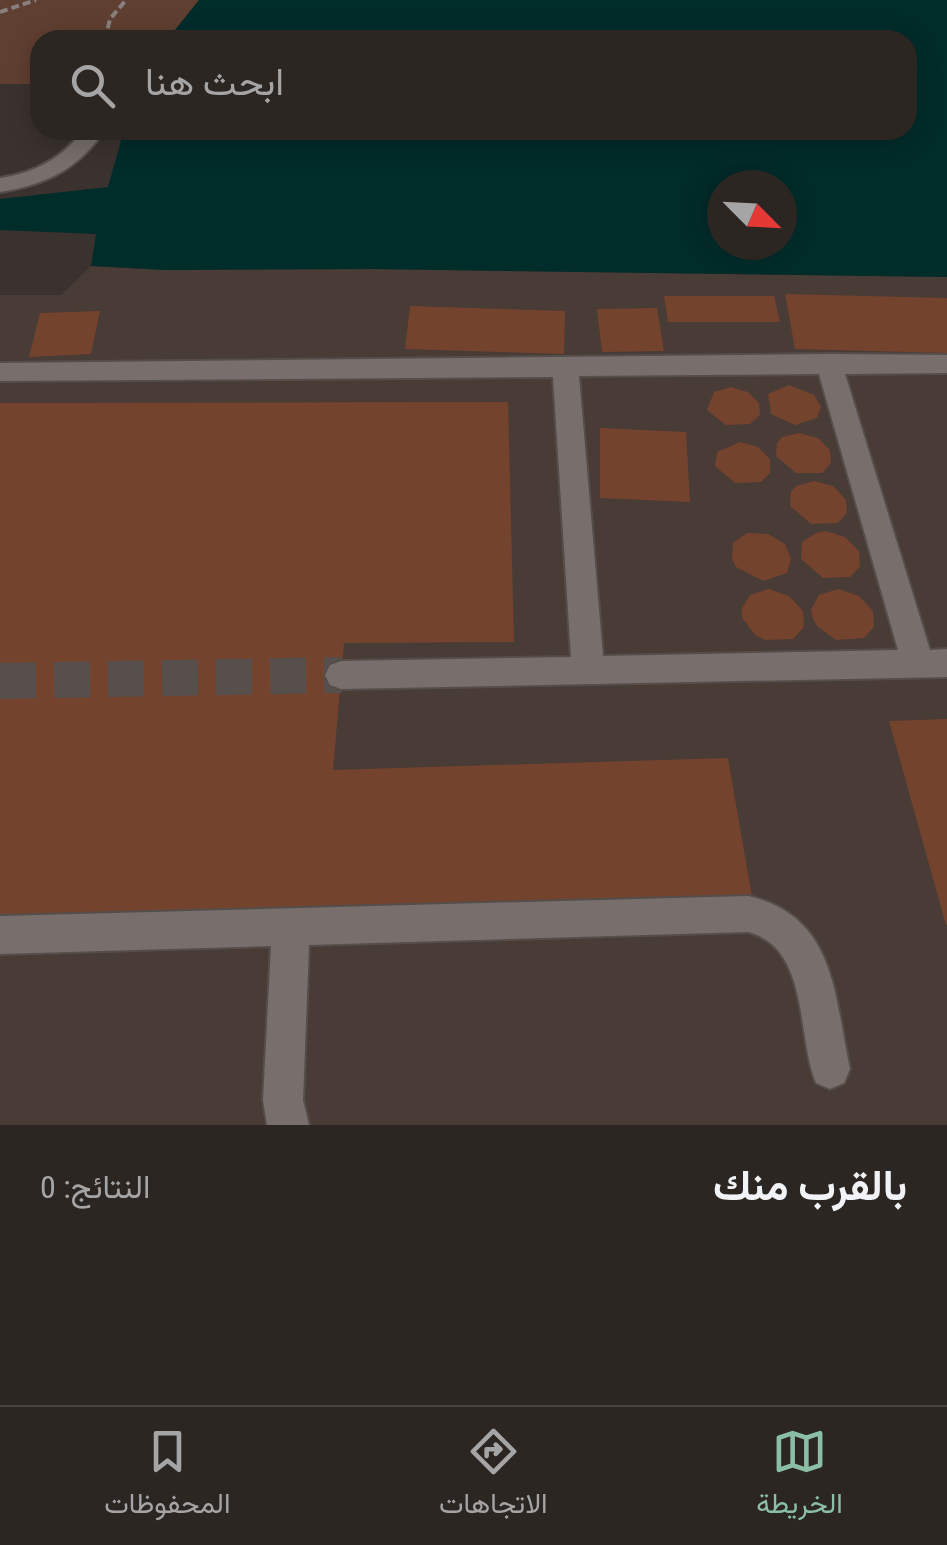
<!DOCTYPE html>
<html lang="ar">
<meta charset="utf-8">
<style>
:root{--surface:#2c2623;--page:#342e2b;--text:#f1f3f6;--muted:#a6a5a6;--line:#484341;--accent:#8abfa5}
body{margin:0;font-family:"Roboto Condensed",Vazirmatn,sans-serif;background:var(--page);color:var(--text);direction:rtl}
.compass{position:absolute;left:707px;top:170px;width:90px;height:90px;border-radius:50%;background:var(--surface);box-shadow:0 5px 25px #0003;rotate:114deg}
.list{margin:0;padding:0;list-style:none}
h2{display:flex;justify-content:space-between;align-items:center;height:130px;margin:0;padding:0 40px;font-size:42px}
h2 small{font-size:32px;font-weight:400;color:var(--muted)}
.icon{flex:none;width:55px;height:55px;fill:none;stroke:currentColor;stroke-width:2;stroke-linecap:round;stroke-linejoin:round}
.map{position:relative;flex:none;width:947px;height:1125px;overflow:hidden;direction:ltr}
.search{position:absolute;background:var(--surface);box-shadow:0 5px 25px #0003;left:30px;right:30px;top:30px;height:110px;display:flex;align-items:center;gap:25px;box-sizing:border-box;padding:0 35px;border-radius:30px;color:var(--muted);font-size:38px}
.sheet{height:280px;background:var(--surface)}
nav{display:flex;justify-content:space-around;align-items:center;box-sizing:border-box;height:140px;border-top:2px solid var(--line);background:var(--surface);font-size:28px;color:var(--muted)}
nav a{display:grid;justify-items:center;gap:5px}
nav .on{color:var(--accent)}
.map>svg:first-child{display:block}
.built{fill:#493b35}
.green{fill:#5f3f31}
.water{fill:#002c2a;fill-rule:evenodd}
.building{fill:#74432e}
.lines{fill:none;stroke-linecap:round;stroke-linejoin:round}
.minor-tunnel{stroke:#564f4c;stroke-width:36;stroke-dasharray:36 18;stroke-linecap:butt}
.minor-casing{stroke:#544e4b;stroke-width:4}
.path{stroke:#87807e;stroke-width:4;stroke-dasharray:8 4;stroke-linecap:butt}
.minor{fill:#786f6c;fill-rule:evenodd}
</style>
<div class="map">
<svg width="947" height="1125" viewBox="0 0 947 1125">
<rect width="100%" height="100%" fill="#3a322f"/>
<!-- built -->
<path class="built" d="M91,266L166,270L373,269L947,277V1125H0V295H61Z"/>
<!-- green -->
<path class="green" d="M0,0H199L167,40H40V84H0Z"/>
<!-- water -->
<path class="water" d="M199,0H947V277L373,269L166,270L91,266L96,234L0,230V199L108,187L124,130H907V40H167ZM722,185H782V245H722Z"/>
<!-- building -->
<path class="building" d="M785,294L947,298V353L795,349Z
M664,296H774L780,322H668Z
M410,306L565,311L564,354L405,349Z
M657,308L664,351L602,352L597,309Z
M100,311L91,354L29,357L40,313Z
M789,385L814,395L821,407L817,418L795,425L771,414L768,394Z
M731,387L748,392L759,403L760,415L750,424L726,425L707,410L714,392Z
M508,402L514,642L344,643L333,770L728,758L753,903L0,916V403Z
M600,428L686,432L690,502L600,498Z
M799,433L818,438L830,450L831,463L822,473H796L776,456L777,443L782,437Z
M740,442L758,447L770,459V473L761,482L735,483L715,466L717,452Z
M814,481L833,486L846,500L847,513L838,523L811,524L790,506L791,492L796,486Z
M826,531L845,537L859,551L860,566L850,577L823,578L801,559L802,542L816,533Z
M747,533L768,534L785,544L791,559L787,573L763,581L736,567L732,559L733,543Z
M769,589L789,596L803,611L804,627L793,639L765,640L755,635L743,619L741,610L750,595Z
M838,589L859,596L873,611L874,627L864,638L836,640L818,627L813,619L811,610L819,595Z
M947,719V925H946L889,721Z"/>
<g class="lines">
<!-- minor-tunnel -->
<path class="minor-tunnel" d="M0,681L341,675"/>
<!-- minor casing -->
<g class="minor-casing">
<path id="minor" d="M83,130H105C78,169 46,185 0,192V178C34,173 62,159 83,130Z
M829,354L947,355V373L845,374L930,650L947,649V677L341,689L330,685L325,675L330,665L341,661L571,657L553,377L0,381V363ZM819,374L898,650L603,656L579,376Z
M748,896C836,916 834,995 850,1069L844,1083L830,1089L816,1083C796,1035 810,948 748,932L309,945L303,1100L309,1125H267L263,1100L271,946L0,954V916Z"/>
</g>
<!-- path -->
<path class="path" d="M0,12L36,0
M105,40L110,19L126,0"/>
<!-- minor -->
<use href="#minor" class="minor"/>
</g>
</svg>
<svg class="compass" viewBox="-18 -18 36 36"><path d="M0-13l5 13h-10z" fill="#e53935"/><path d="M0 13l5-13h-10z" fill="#a6a5a6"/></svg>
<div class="search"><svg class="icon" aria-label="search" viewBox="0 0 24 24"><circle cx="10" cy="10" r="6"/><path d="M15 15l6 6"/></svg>ابحث هنا</div>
</div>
<section class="sheet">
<h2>بالقرب منك<small>النتائج: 0</small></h2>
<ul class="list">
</ul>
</section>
<nav>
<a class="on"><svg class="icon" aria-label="map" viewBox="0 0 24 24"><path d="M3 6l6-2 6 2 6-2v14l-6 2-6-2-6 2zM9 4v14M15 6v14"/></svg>الخريطة</a>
<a><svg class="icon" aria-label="directions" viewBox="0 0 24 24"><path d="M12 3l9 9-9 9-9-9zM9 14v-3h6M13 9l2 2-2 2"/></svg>الاتجاهات</a>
<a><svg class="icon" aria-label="saved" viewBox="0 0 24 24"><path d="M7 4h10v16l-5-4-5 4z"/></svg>المحفوظات</a>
</nav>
